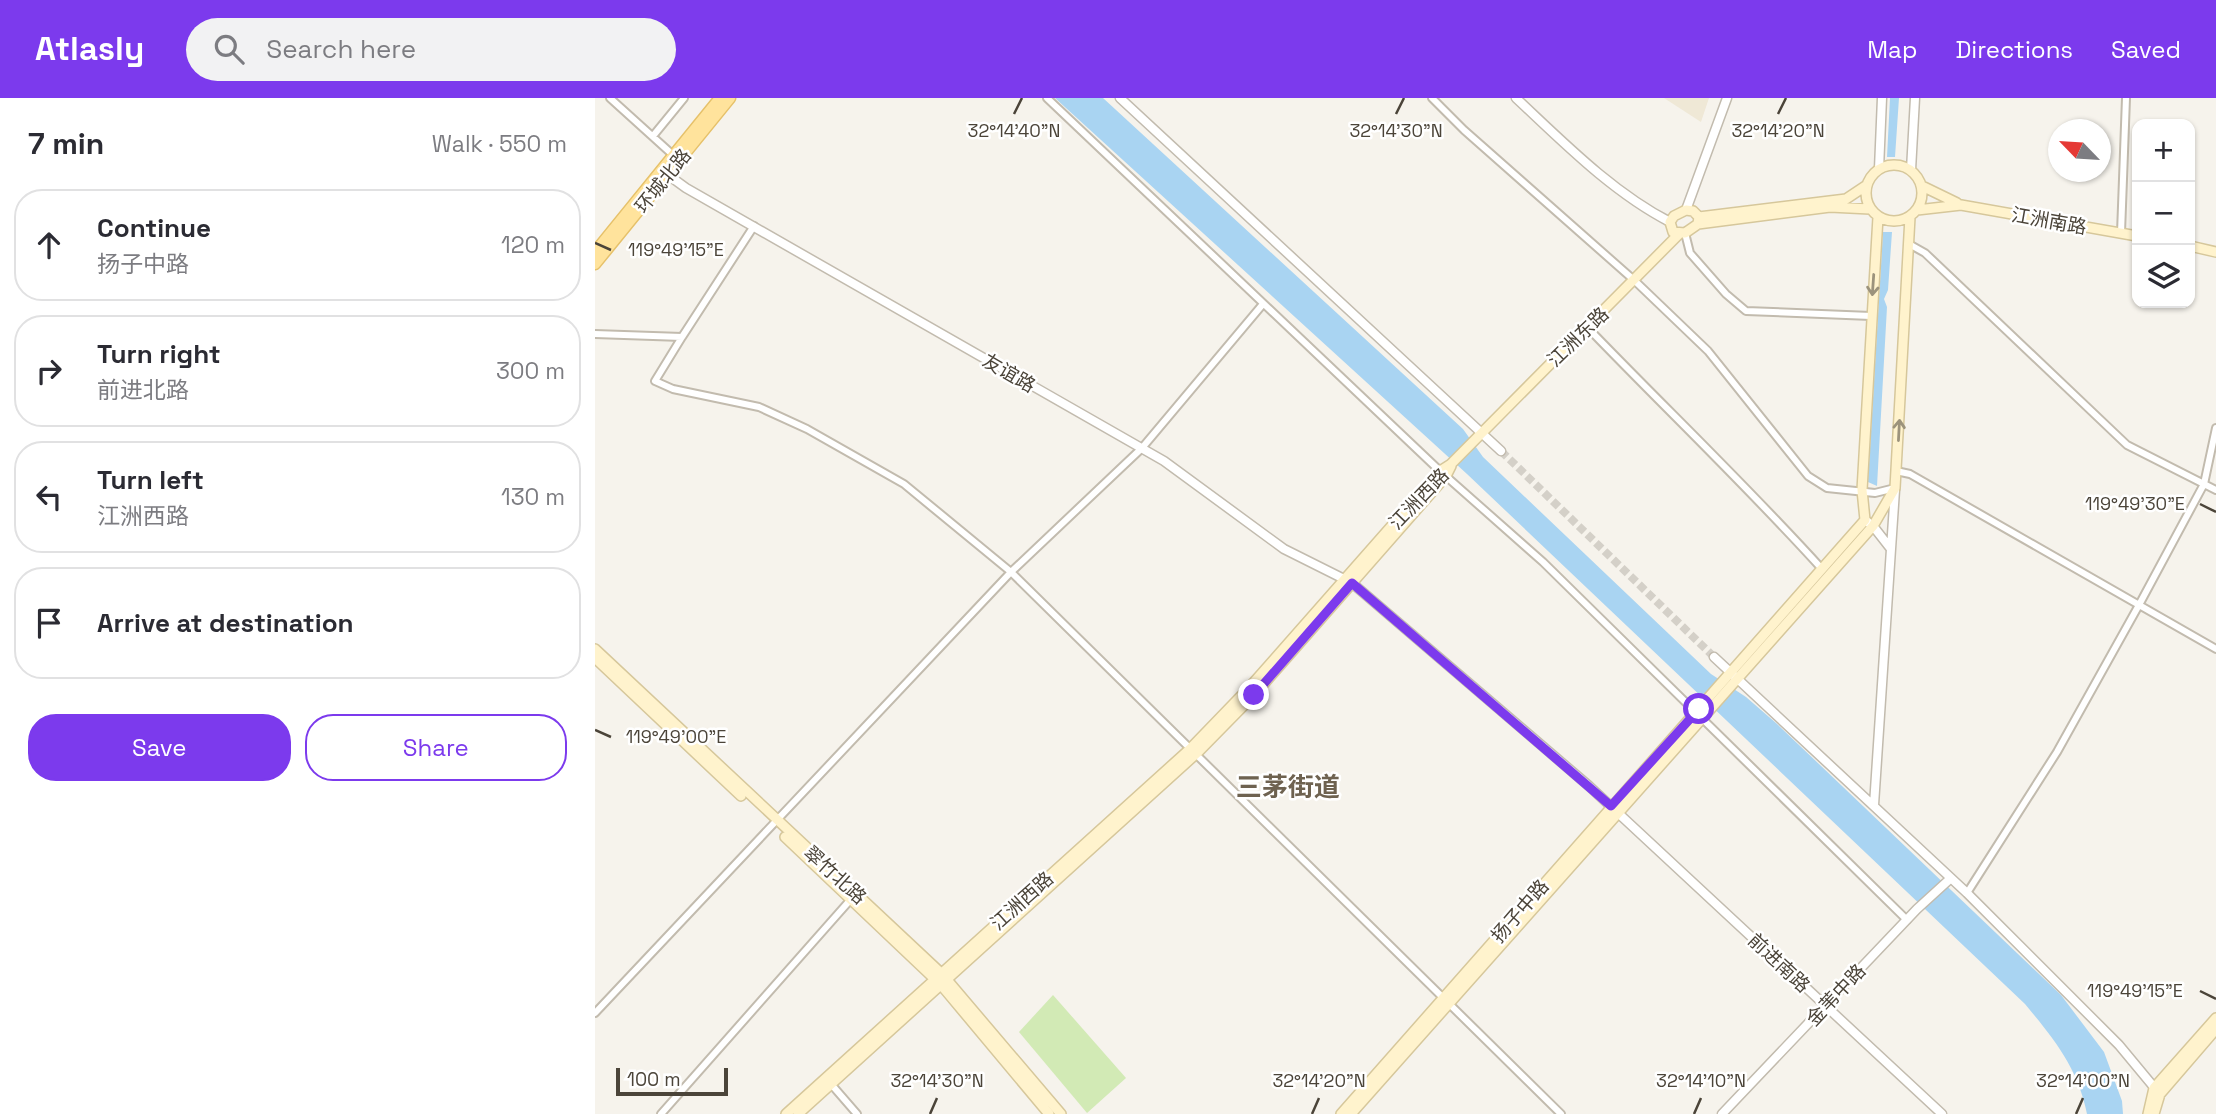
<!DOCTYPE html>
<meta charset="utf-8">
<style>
:root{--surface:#fff;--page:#f2f2f3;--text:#2b2b33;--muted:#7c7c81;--line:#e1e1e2;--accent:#7c3aed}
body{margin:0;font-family:"Space Grotesk","Noto Sans SC",sans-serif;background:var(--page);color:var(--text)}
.controls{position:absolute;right:21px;top:21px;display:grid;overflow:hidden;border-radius:14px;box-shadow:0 2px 5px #0004}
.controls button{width:63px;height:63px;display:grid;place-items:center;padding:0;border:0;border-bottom:2px solid var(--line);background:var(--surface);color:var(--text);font:35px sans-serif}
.compass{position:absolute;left:1453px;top:21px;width:63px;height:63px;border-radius:50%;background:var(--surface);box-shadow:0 2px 5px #0004;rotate:295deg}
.scale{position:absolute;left:21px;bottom:18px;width:112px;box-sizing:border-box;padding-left:7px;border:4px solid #4b4439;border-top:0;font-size:19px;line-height:24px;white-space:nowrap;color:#4b4439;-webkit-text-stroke:5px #fff;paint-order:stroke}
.stop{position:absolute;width:21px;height:21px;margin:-16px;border:5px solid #7c3aed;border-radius:50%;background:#fff}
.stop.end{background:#7c3aed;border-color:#fff;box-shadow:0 2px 7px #0008}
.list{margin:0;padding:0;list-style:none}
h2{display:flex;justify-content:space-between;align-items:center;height:91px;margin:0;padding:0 28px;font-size:30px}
h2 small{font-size:23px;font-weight:400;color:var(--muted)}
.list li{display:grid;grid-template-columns:46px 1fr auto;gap:21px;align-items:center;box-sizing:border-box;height:112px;margin:0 14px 14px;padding:0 14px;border:2px solid var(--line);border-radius:28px}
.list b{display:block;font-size:26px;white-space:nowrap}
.list p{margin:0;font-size:23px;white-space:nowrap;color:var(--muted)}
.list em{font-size:23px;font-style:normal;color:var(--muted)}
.actions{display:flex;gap:14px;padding:21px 28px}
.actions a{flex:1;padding:16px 0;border:2px solid var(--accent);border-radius:28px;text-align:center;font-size:24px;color:var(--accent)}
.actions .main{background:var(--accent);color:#fff}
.icon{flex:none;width:38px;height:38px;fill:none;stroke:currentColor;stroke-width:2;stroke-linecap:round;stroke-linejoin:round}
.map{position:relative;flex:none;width:1621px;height:1016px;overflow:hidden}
header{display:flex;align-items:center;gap:42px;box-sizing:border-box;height:98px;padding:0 35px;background:var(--accent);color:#fff}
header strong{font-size:33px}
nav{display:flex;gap:38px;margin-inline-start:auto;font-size:24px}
.search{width:490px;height:63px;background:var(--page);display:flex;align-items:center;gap:18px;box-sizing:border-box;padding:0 24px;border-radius:38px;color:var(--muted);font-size:26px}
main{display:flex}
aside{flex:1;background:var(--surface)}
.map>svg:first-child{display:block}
.education{fill:#efe8d6}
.green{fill:#d2eab5}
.water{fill:#a9d4f2}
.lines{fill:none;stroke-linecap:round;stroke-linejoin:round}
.tertiary-tunnel{stroke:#d4d0c8;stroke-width:8;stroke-dasharray:8 4;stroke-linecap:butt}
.minor-casing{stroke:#c2bbae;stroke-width:10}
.tertiary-casing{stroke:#c2bbae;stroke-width:11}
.secondary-casing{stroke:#d6c79b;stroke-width:12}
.primary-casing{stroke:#e6c16a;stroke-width:13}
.minor{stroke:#fff;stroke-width:6}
.tertiary{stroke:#fff;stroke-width:8}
.secondary{stroke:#fff3cd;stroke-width:9}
.primary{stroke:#ffe39c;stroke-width:10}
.oneway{stroke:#9c937c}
.route{stroke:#7c3aed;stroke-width:9}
.ticks{fill:none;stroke:#4b4439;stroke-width:2.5}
.labels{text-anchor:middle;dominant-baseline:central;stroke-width:5;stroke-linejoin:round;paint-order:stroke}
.street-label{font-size:19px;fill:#4b4439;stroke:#fff}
.district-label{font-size:26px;font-weight:bold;fill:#6e6250;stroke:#fff}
.ticks-label{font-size:18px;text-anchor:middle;fill:#4b4439;stroke:#fff;stroke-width:5;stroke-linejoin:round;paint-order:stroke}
</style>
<header>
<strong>Atlasly</strong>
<div class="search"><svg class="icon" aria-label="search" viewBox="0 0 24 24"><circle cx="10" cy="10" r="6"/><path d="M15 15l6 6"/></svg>Search here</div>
<nav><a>Map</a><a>Directions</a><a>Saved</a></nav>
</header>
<main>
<aside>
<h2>7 min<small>Walk · 550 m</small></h2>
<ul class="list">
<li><svg class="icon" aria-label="ahead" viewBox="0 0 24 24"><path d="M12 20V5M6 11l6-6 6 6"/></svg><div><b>Continue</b><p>扬子中路</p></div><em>120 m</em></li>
<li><svg class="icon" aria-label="right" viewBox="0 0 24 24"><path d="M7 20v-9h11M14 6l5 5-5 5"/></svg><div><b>Turn right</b><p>前进北路</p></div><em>300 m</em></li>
<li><svg class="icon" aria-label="left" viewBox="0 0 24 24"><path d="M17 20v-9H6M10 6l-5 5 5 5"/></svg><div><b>Turn left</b><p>江洲西路</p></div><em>130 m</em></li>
<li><svg class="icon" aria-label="arrive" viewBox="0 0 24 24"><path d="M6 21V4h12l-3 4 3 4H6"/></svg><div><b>Arrive at destination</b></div></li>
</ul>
<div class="actions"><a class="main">Save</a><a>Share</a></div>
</aside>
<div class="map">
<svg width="1621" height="1016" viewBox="0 0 1621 1016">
<rect width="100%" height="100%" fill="#f6f3ec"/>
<!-- education -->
<path class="education" d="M1069,0H1114L1106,24Z"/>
<!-- green -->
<path class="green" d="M458,897L531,980L492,1015L424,934Z"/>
<!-- water -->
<path class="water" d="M460,0H508L868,331L888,359L1116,576L1151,599L1181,625L1466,897L1509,954L1527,1003L1528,1016H1492C1483,970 1459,941 1430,906L872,376Z
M1295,0H1304L1300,59H1292Z
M1288,134H1297L1293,192L1289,201L1292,209L1282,388L1273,384Z"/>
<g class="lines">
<!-- tertiary-tunnel -->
<path class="tertiary-tunnel" d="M906,353L1119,559"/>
<!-- minor casing -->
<g class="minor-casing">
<path id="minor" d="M15,0L78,57
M452,0L845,373L948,464L1312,822
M837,0L869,32L1040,183L1113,253L1213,378L1232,390L1280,395L1300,390
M58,38L89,0
M1090,135L1095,155L1131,196L1151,213L1276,218
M1526,135L1531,0
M1314,146L1330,155L1532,347L1621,392
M992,229C1070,310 1152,388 1227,471
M0,236L87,239L159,128
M87,239L60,283L78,291L164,309L212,331L309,386L416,474L966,1016
M1301,373L1315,376L1621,551
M1372,795L1462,654L1544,507L1609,386L1621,330
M0,915L416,474L547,350L668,206
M236,986L262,1016
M66,1016L257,800"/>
</g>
<!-- tertiary casing -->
<g class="tertiary-casing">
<path id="tertiary" d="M525,0L906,353
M921,0C968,44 1017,94 1075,124
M1284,71L1287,0
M1316,72L1320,0
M69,74L91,90L569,363L689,451L757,485L994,688L1347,1016
M1091,112L1132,0
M1270,422L1278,428L1296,451L1279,707
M1296,451L1300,392
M1119,559L1372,795L1524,947L1563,994
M1127,1016L1322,811L1356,780"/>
</g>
<!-- secondary casing -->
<g class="secondary-casing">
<path id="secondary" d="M1271 95a28 28 0 1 1 56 0a28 28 0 1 1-56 0Z
M1327,88L1362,105
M1091,112L1098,113L1104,119L1103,126L1090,135L1078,134L1075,124L1079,118Z
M1322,112L1366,107L1542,138
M1104,119L1251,101L1272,87
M1103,126L1235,109L1275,111
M1595,148L1621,154
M0,551L347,876L466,1016
M0,560L146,698
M190,739L347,888L454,1016
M191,1016L596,650L653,591L845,373L856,366L1084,136
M203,1016L602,655L659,597L851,378L856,368
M746,1016L1270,422L1267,392L1283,119
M756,1016L1278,428L1300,390L1315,119
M1553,1016L1559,990L1621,920
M1559,1016L1565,996L1621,931"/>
</g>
<!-- primary casing -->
<g class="primary-casing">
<path id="primary" d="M0,154L125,0
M0,166L135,0"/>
</g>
<!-- minor -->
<use href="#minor" class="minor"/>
<!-- tertiary -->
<use href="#tertiary" class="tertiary"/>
<!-- secondary -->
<use href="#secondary" class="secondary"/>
<!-- primary -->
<use href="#primary" class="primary"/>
</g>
<!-- one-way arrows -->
<defs><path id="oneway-shaft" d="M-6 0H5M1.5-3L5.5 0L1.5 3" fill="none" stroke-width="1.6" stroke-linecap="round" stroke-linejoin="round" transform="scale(1.75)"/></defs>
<g class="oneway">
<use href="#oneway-shaft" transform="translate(1278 187) rotate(94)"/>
<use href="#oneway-shaft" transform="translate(1304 332) rotate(-87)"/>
</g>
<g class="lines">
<!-- route -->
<path class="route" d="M659,597L757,485L1016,708L1104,611"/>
</g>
<!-- ticks -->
<path class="ticks" d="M419,16L427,0M801,16L809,0M1183,16L1191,0M0,145L16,152M1605,406L1621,414M0,632L16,639M1605,893L1621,901M335,1016L342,1000M717,1016L724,1000M1099,1016L1106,1000M1481,1016L1488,1000"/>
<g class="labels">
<!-- street labels -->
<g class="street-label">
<text transform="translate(68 83) rotate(-51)">环城北路</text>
<text transform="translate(1454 123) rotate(10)">江洲南路</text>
<text transform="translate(983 239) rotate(-44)">江洲东路</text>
<text transform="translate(414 275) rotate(30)">友谊路</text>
<text transform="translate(824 401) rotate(-46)">江洲西路</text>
<text transform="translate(240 777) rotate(42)">翠竹北路</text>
<text transform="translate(427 803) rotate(-42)">江洲西路</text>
<text transform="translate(925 813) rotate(-49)">扬子中路</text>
<text transform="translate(1184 865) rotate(43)">前进南路</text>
<text transform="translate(1241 897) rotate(-47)">金苇中路</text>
</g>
<!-- district labels -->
<g class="district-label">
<text x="693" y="689">三茅街道</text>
</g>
</g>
<g class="ticks-label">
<text x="419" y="39">32°14'40"N</text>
<text x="801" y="39">32°14'30"N</text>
<text x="1183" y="39">32°14'20"N</text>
<text x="81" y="158">119°49'15"E</text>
<text x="1540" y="412">119°49'30"E</text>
<text x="81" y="645">119°49'00"E</text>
<text x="1540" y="899">119°49'15"E</text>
<text x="342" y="989">32°14'30"N</text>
<text x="724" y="989">32°14'20"N</text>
<text x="1106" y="989">32°14'10"N</text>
<text x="1488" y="989">32°14'00"N</text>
</g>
</svg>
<div class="controls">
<button>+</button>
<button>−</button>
<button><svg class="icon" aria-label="layers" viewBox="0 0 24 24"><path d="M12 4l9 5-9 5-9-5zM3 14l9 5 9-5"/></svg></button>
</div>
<svg class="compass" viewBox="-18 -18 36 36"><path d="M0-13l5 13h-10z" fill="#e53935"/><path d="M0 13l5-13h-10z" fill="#7c7c81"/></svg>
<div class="scale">100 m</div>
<div class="stop" style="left:1104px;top:611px"></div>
<div class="stop end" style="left:659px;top:597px"></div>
</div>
</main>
